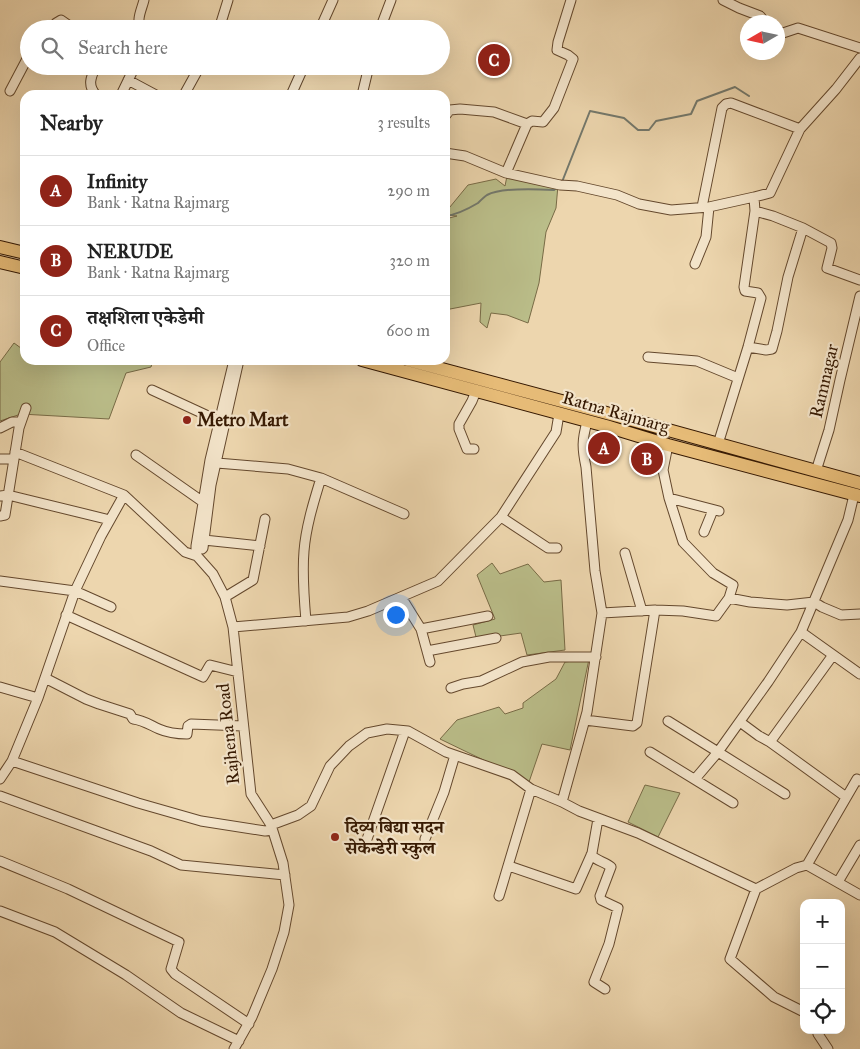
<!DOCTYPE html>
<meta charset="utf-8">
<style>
:root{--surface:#fff;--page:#f2f2f2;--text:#222;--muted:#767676;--line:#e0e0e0;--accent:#8f2418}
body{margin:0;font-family:"IM FELL Great Primer","Noto Serif Devanagari",serif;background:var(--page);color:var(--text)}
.controls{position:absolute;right:15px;bottom:15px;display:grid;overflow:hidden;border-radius:10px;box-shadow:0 5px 20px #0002}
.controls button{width:45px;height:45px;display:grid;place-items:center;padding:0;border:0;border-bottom:1px solid var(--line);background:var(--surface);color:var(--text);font:25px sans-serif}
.compass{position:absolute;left:740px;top:15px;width:45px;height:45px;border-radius:50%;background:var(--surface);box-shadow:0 5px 20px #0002;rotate:261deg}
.you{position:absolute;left:395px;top:614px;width:18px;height:18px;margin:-12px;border:4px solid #fff;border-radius:50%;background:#1a73e8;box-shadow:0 0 0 8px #1a73e833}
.badge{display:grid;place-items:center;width:32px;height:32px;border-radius:50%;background:var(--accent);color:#fff;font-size:16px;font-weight:700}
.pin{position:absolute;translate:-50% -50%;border:2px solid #fff;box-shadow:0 1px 5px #0006}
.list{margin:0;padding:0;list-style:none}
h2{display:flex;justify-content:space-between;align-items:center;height:65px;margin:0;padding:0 20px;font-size:21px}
h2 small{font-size:16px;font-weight:400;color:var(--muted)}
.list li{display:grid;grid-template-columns:32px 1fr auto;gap:15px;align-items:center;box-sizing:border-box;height:70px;padding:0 20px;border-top:1px solid var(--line)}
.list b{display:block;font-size:19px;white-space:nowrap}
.list p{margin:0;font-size:16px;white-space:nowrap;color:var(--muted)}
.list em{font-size:16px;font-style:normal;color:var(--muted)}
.icon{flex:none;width:28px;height:28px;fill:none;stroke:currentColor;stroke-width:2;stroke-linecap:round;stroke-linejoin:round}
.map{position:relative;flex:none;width:860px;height:1049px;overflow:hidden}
.search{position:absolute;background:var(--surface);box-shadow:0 5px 20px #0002;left:20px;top:20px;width:430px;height:55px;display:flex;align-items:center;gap:12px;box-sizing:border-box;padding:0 18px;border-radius:28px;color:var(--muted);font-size:19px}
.panel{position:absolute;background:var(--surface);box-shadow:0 5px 20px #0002;left:20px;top:90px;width:430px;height:275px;border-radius:15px}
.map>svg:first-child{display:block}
.green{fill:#babd89;stroke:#786b46}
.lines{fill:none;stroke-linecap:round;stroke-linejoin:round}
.stream{stroke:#73786c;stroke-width:2}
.minor-casing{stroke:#64482d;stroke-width:11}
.highway-casing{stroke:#361902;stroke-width:14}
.minor{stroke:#f3e4ca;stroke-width:9}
.highway{stroke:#e6bb77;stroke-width:12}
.poi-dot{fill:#8f2418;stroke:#f3e4ca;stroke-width:2}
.labels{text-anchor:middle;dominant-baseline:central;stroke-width:4.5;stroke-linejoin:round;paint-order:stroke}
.street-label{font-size:18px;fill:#361902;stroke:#f3e4ca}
.poi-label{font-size:18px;font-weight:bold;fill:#361902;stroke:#f3e4ca;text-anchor:start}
</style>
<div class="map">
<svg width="860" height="1049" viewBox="0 0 860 1049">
<rect width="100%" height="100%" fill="#edd6ae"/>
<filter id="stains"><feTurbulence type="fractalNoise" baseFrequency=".004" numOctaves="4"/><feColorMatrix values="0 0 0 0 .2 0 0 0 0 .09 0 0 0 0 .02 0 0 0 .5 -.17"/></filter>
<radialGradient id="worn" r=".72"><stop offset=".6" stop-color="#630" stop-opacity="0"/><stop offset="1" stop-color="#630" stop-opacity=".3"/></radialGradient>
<!-- green -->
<path class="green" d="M507,176L558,185L556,208L546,232L539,283L528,323L507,315L491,313L487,328L480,322L481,303L445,310V219L457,216L445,215V213L468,185L496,179L505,186Z
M14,343L25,351V360H153L151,367L126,373L109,419L21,414L0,421V362Z
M492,563L500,574L528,564L544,582L561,580L565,650L527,655L521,633L500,636L476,637L473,625L495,619L477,575Z
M589,659L570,750L542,744L529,782L440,739L457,720L499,707L505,714L523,708V703L556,679L565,662Z
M645,785L680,793L658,837L628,822Z"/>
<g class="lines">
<!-- stream -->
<path class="stream" d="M562,182L590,111L624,118L638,130H649L656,121L691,114L697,101L735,87L749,96
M445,216C456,215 468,209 478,203C481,200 484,197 487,195C502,187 537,189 554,190L557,187"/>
<!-- minor casing -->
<g class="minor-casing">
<path id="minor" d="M723,0L739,8L760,16L765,22
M51,29L56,23L61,20L74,29
M142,29C135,21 142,9 144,0
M219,29L228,0
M320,29L333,0
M380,29L391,0
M778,31L783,33L798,28L860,48
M128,80L156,95
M10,91L29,55
M96,95C87,85 91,77 96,66
M121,95L135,66
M184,95L200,66
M291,95L304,66
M362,95L369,66
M445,116L450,110L460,109L494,112L527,124
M445,153L465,156L506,173L560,185L577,186L617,195L639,204L671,210L709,207L754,197L755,211L744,287L745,291L758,293L761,298L748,347L718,444
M506,173L527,124L532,121L543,122L554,108L573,59L568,55L557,50L558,42L571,0
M754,197L770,193L800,129L836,89L860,58
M702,207L722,108L726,104L731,103L800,129
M755,211L773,216L803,228L831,243L832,248L827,268L860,280
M695,264L706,237L709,207
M748,347L766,350L772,349L777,331L788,277L803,228
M648,357L697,361L738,378
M234,360L210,460L196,546V549H202L203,548L211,485L239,360
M152,390L219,421
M0,428L12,422H21
M668,445L663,470L669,498L683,542L713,573L733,585L729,598
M474,449H467L459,429V424L472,401L476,391
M15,452L124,495L185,552L197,556L213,574L225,597L233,627L251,794L271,825L283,863L289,905L284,932L272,969L252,1017L234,1049
M136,455L203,502
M0,459H14
M217,463L288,469L321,478C314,501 306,526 304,551C302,574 304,598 306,621
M816,471L829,430L840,380L860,296
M321,478L404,514
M0,496L8,495L110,520
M669,498L719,511
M0,516L5,515L19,428L26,408
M501,517L548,548H557
M704,532L713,510
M204,540L260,546
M625,553L642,611
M0,581L75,591L111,607
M225,597L253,580L265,519
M401,597L421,629L430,662
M602,613L655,610L683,611L716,616L729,598L750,602L787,605L814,602L822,607L841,615L860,614
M66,615L203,677L210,665L238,672
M233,627L348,617L368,611L438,581L501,517L556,432L559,414
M421,629L488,616
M801,632L860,674
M427,651L496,638
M45,678L86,699L99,704L130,714L133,719C143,720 150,725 159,729C168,733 177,734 187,734L188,726L191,724L243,726
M0,687L38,698
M451,688L463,684L481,681L522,662L549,657H596
M585,720L633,726L637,723L655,610
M668,721L718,752L768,682L801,632L848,520L854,495
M740,722L759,736L770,742L846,797
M770,742L833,655
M650,752L733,803
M12,761L138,803L201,821L265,831L272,830
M0,779L12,761L38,698L75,591L101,536L124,495
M695,779L718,752L785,794
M860,781L857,779L807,865L860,895
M0,796L151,851L181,865L285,875
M562,802L587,712L602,613L595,571L586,467C582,448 582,440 587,422
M271,825L298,815L311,806L330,766L349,746L367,733L387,729L408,731L446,752L512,775L531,789L562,802L579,811L638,833L756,889L730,959L774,997L804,1012
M425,839L444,792L455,755
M366,842L405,731
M591,855C597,861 605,862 611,867L600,896L601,900L618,908L609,944L594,982L605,989
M0,861L68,889L179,942L171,969L175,974L249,1024
M509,866L576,889L592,853L598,819
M838,882L860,845
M756,889L796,868L807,865
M499,896L531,789
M0,911L55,932L126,975L181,1013L239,1041
M817,1030L818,1034L828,1049"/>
</g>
<!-- highway casing -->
<g class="highway-casing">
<path id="highway" d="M0,247L25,253
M0,262L25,268
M362,360L606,426L668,445L860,496
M408,360L614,415L860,483"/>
</g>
<!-- minor -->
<use href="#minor" class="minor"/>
<!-- highway -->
<use href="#highway" class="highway"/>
</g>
<!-- markers -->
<g class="poi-dot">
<circle cx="187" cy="420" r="5"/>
<circle cx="335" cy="837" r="5"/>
</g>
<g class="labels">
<!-- street labels -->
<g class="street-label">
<text transform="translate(824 381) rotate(-77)">Ramnagar</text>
<text transform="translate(616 412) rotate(16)">Ratna Rajmarg</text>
<text transform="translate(228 734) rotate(-96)">Rajhena Road</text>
</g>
<!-- poi labels -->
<g class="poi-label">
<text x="197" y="420">Metro Mart</text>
<text x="345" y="827">दिव्य बिद्या सदन<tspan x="345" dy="21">सेकेन्डेरी स्कुल</tspan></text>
</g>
</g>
<rect width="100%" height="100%" filter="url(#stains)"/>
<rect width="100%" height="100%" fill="url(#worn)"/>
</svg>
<div class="controls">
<button>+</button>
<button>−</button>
<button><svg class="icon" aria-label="locate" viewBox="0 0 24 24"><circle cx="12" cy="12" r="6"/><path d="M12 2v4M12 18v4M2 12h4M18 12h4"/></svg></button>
</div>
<svg class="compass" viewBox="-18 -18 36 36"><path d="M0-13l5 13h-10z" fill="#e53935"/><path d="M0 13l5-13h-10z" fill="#767676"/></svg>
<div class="you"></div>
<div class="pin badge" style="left:604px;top:448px">A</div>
<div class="pin badge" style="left:647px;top:459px">B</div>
<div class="pin badge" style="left:494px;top:60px">C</div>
<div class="search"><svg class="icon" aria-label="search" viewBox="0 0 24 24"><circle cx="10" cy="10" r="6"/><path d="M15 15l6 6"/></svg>Search here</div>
<section class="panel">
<h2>Nearby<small>3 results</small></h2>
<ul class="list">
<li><span class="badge">A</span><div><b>Infinity</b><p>Bank · Ratna Rajmarg</p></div><em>290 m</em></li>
<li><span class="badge">B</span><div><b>NERUDE</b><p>Bank · Ratna Rajmarg</p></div><em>320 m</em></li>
<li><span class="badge">C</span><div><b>तक्षशिला एकेडेमी</b><p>Office</p></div><em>600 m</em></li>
</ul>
</section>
</div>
